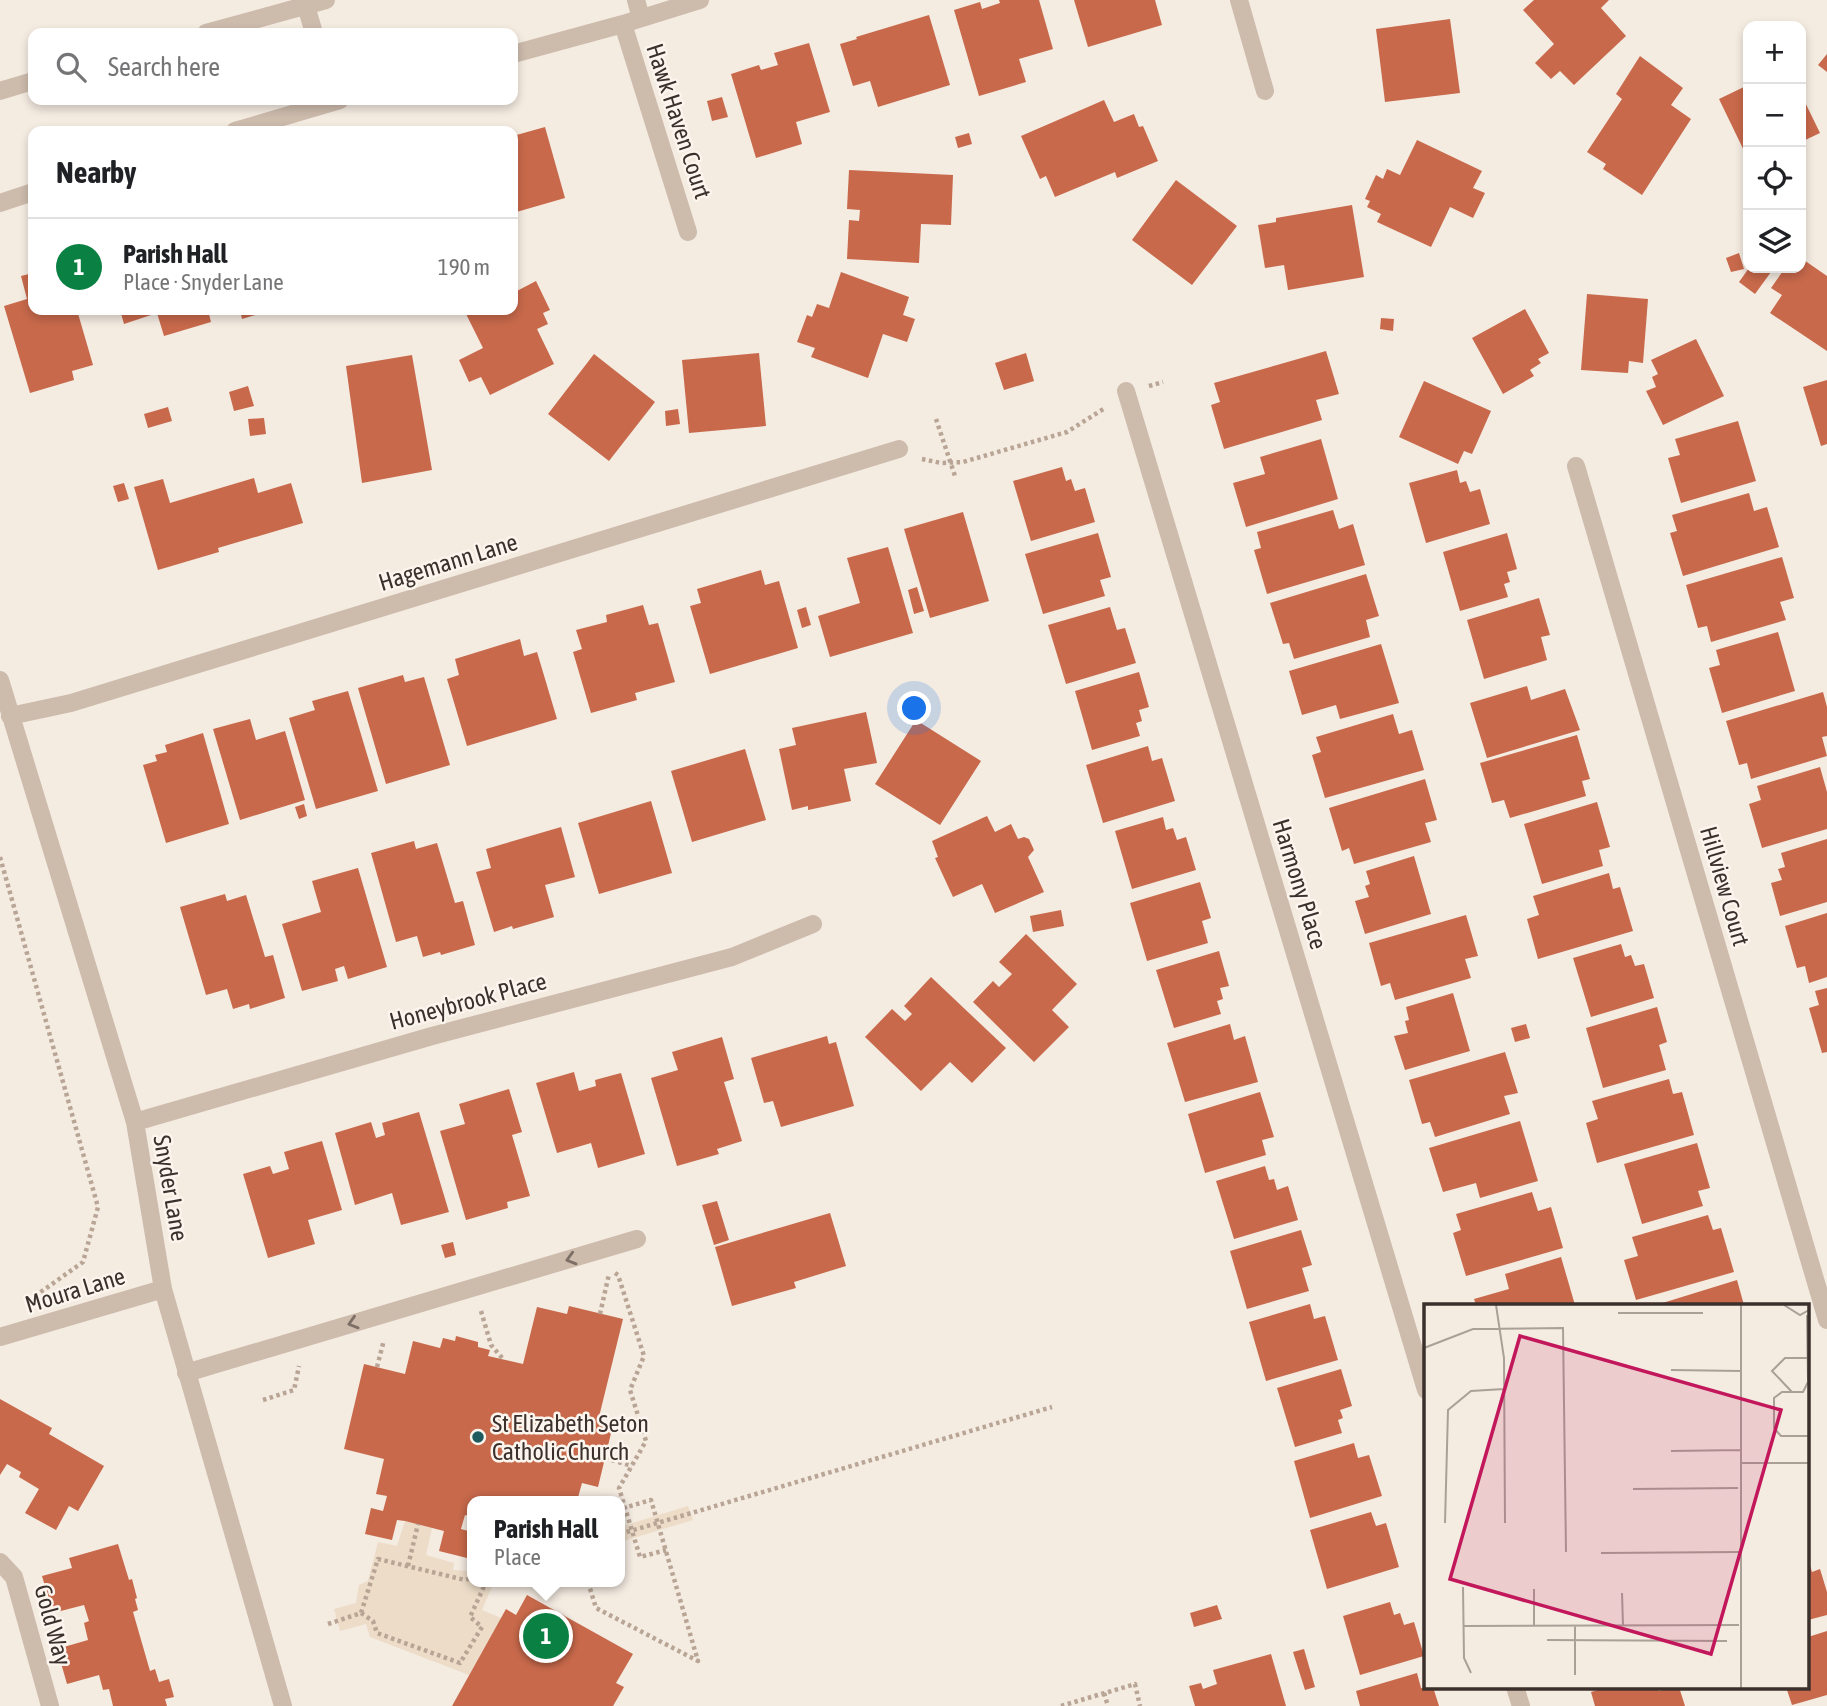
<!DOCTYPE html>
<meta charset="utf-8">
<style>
:root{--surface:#fff;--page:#f2f2f2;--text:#202124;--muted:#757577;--line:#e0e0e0;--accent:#0b8043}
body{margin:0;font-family:"Asap Condensed",sans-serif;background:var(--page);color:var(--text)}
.controls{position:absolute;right:21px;top:21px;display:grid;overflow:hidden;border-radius:14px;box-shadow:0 4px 10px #0003}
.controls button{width:63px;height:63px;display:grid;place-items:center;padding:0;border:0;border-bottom:2px solid var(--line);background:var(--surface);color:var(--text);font:35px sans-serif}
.you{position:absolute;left:915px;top:709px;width:24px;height:24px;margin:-18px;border:5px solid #fff;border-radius:50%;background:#1a73e8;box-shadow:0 0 0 10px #1a73e833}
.badge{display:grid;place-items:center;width:46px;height:46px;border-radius:50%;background:var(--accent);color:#fff;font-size:23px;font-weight:700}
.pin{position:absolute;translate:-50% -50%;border:4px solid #fff;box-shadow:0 2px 7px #0006}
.popup{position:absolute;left:467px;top:1496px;width:158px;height:91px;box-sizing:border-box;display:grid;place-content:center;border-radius:14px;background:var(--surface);filter:drop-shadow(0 2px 5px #0005);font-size:23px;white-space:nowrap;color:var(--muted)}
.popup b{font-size:26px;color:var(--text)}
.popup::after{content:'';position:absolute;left:50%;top:100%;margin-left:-14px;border:14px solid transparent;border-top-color:var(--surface)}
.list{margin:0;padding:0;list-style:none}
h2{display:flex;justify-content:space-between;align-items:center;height:91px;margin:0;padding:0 28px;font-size:30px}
h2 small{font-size:23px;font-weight:400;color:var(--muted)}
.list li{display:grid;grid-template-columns:46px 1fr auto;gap:21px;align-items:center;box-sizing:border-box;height:98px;padding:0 28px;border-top:2px solid var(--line)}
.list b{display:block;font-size:26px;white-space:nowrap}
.list p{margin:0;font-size:23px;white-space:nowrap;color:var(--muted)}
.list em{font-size:23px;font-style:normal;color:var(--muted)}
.icon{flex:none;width:38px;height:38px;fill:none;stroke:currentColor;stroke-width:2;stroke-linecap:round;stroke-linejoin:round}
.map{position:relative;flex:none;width:1827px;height:1706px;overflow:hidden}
.search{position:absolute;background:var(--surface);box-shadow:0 4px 10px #0003;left:28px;top:28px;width:490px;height:77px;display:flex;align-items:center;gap:18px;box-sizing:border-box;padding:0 24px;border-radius:14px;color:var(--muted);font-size:26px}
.panel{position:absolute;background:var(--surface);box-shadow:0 4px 10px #0003;left:28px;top:126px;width:490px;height:189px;border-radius:14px}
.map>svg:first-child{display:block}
.plaza{fill:#ecdcc8}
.building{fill:#c8694b}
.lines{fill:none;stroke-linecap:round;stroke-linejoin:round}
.path{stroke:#b9a596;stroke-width:4.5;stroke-dasharray:3.5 3.5;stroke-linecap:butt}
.minor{stroke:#cdbbac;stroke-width:18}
.oneway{stroke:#7d6f65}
.poi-dot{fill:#1f5a5e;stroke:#fbf5ee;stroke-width:2.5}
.labels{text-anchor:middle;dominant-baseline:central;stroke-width:5;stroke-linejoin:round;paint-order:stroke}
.street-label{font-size:24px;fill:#3b302b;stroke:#fbf5ee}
.poi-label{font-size:24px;fill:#3b302b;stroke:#fbf5ee;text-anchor:start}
.inset-road{fill:none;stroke:#aaa098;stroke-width:2}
.view{fill:#c2185b;fill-opacity:0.15;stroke:#c2185b;stroke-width:3.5}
.inset-edge{fill:none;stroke:#3b302b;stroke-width:3.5}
</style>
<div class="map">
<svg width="1827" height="1706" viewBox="0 0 1827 1706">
<rect width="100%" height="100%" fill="#f4ebe1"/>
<!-- plaza -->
<path class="plaza" d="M688,1506L693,1520L620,1542V1527Z
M405,1521L432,1528L426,1555L454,1563L453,1570L472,1571V1582H494L482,1610L501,1618L469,1675L370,1637L366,1624L340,1631L334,1609L356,1603L359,1585L368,1581L378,1542L397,1546Z"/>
<!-- building -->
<path class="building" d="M999,0H1039L1053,49L1019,59L1026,82L979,96L954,10L980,2L982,9L1000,3Z
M1074,0H1155L1162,25L1088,47Z
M1534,0H1609L1601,8L1626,36L1574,85L1560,71L1551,79L1535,63L1554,44L1523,10Z
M929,15L950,85L878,107L870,81L853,86L840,44L857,39L856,37Z
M1450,19L1460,93L1385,102L1376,29Z
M809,43L830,112L796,122L802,144L756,158L731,74L759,65L761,70L778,65L774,53Z
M1827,54V72L1818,65Z
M1640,56L1683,88L1671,105L1691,119L1642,195L1603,169L1606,164L1587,152L1622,99L1616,94Z
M1748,85V159L1719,99Z
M1801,94L1820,133L1801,142Z
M722,97L728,117L712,121L707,101Z
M1104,100L1114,122L1134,114L1139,127L1143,126L1158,161L1117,178L1115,172L1055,197L1046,176L1040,179L1021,136Z
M545,127L565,198L513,213V136Z
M969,133L972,144L958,148L955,137Z
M1417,140L1482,171L1473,188L1485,193L1473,218L1450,207L1431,247L1377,222L1381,214L1367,207L1370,201L1365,199L1376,175L1383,179L1387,169L1400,175Z
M849,170L953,175L951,225L921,224L919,263L847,259L849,220L859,221L860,210L847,209Z
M1176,180L1237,226L1192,285L1132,240Z
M1352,205L1364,277L1288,290L1284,265L1265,268L1258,225L1276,222V218Z
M1739,253L1744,269L1731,272L1726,258Z
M1801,258L1827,276V351L1770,313L1782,295L1771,288L1785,268H1801Z
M1749,268H1765L1771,272L1755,294L1739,282Z
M841,272L909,297L903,315L915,319L907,342L883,334L868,378L811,357L815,348L797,342L807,315L812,317L817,304L829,308Z
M33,273V310H77L93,365L72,371L74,380L30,393L4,306L27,299L21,276Z
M536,281L550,310L543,313L548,324L537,329L554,364L490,395L481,377L469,382L459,360L483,348L464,310H513V287L515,292Z
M1587,294L1648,299L1643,363L1629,361L1628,373L1581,370Z
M1525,309L1549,353L1538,359L1541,363L1530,370L1534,376L1503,394L1472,338Z
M120,310H208L211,322L164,336L157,313L124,324Z
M240,310H272L242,319Z
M1381,318L1394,319L1393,331L1380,329Z
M1696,339L1724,396L1663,425L1646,391L1656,387L1652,377L1658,374L1651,360Z
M1326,351L1339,394L1316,400L1322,420L1224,449L1211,405L1220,402L1214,383Z
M759,353L766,426L689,433L682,360Z
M1026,353L1034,381L1004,390L995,363Z
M594,354L655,402L609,461L548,414Z
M412,355L432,470L362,483L346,366Z
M1827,380V444L1821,446L1803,387Z
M1424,381L1491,411L1472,454L1464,451L1458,464L1399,437Z
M248,386L254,406L234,411L229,392Z
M168,407L172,421L148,428L144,414Z
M678,409L680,424L666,426L665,411Z
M264,418L266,434L250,436L248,419Z
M1738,421L1756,481L1681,503L1668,458L1680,455L1675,439Z
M1321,439L1338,499L1246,527L1233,483L1265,474L1260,457Z
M1062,467L1066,481L1071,479L1075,491L1085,488L1095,522L1031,541L1013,481Z
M1457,470L1460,483L1466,481L1470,492L1480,489L1490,524L1426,543L1409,483Z
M254,478L258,493L291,483L303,523L218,548L219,552L158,570L134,487L163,479L170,503Z
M124,483L129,499L118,502L113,486Z
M1749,493L1754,511L1767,507L1779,547L1683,576L1670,533L1677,531L1672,515Z
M1333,510L1339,529L1353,524L1365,565L1267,594L1254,550L1261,548L1257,532Z
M963,512L989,601L930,618L904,529Z
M1098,533L1111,577L1100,580L1105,596L1043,614L1025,554Z
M1507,533L1517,569L1507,572L1510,582L1504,584L1508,597L1460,611L1443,552Z
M888,547L913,633L830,657L818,616L860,603L847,558Z
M1782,557L1794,598L1780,602L1786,620L1711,642L1707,626L1698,628L1686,585Z
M761,570L765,585L779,581L798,648L710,674L690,606L701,603L697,589Z
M1366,574L1379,616L1366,620L1370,637L1294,659L1289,643L1283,644L1270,603Z
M917,587L924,611L914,614L908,590Z
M1539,598L1550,635L1541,637L1547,660L1484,679L1467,620Z
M643,605L649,625L658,623L675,682L635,693L637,700L591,713L573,652L582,649L576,630L607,622L606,615Z
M806,607L811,625L802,628L797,610Z
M1110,607L1117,630L1125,628L1136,663L1066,684L1048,625Z
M1778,632L1795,691L1722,713L1709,668L1720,665L1716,650Z
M520,639L524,656L537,652L557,719L467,746L447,679L459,675L455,659Z
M1381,644L1399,703L1340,719L1336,705L1302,715L1289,671Z
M1139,672L1149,707L1139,710L1142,721L1136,723L1140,736L1092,750L1075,691Z
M403,675L405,682L424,677L450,765L386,784L358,688Z
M1527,686L1531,700L1565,689L1580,730L1487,758L1470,703Z
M348,691L378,791L316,809L289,718L315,710L312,701Z
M1823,692L1827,707V736L1822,737L1827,756L1751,779L1747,763L1739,765L1726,721Z
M866,712L877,763L844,769L851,801L808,810V806L792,810L779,749L796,745L792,728Z
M1393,714L1399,734L1412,730L1424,770L1325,798L1312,755L1321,752L1316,737Z
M250,719L256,740L285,731L305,800L240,820L213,729Z
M916,720L981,761L940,825L875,784Z
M203,733L229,824L166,843L143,765L157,761L155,755L167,752L165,745Z
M1577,735L1590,779L1582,781L1586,796L1510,818L1504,800L1492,803L1480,763Z
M1148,746L1152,761L1162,758L1175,801L1103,823L1086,765Z
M745,749L766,820L692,842L671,771Z
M1820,767L1827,792V829L1762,848L1749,804L1761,800L1757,786Z
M1425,779L1437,820L1425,823L1431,842L1354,864L1349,848L1342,851L1329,808Z
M651,801L672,873L599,894L578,823Z
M1597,802L1610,847L1599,850L1603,866L1542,884L1524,824Z
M304,804L307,816L299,819L295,807Z
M987,816L995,832L1011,824L1018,839L1024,837L1029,839L1034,850L1028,857L1044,892L995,913L982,884L953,897L935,858L938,857L932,841Z
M1163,817L1166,830L1173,828L1177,840L1186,837L1196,870L1132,889L1115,831Z
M561,827L575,877L545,885L554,917L513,929L512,926L494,932L476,872L491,868L486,849Z
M1827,839V902L1780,916L1771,883L1782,880L1778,869L1785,867L1781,853Z
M414,841L416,849L437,843L455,903L463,901L475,945L441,955L440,952L423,957L417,936L396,942L371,853Z
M1414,856L1431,914L1365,934L1355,901L1369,897L1365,886L1370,884L1366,871Z
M358,868L387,967L348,979L344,966L335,969L338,981L302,991L282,924L321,912L312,881Z
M1609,873L1613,889L1620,887L1633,931L1538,959L1527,919L1539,915L1533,896Z
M1200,882L1211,918L1202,921L1208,943L1147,961L1130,903Z
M225,894L227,901L246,895L265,957L273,955L285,998L250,1009L249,1004L233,1009L227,989L206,995L180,907Z
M1061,910L1064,926L1033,932L1030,916Z
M1827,913V977L1809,983L1805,966L1797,968L1785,926Z
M1466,915L1478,956L1465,959L1471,978L1395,1000L1390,983L1381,986L1369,943Z
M1026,934L1077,984L1052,1010L1069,1027L1034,1062L973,1002L993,981L999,987L1012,974L999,962Z
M1621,944L1625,957L1631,955L1635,966L1644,964L1654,998L1591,1017L1573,958Z
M1219,951L1229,986L1220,988L1223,999L1217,1001L1221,1014L1174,1028L1156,970Z
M931,977L1006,1048L972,1083L950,1062L921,1091L865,1037L892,1009L905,1021L912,1014L904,1006Z
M1827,988V1052L1822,1053L1809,1008L1819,1005L1815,991Z
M1453,993L1470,1051L1405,1070L1394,1036L1408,1033L1405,1021L1409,1020L1406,1007Z
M1657,1007L1667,1042L1659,1045L1666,1070L1603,1088L1586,1028Z
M1230,1024L1234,1040L1245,1036L1258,1082L1185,1102L1167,1043Z
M1526,1024L1530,1038L1515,1042L1511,1028Z
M827,1036L829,1044L836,1042L854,1106L781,1127L773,1101L764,1103L751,1058Z
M722,1037L734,1079L724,1082L742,1141L717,1149L719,1154L677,1166L651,1078L678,1070L672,1052Z
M1505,1052L1518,1093L1504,1096L1510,1114L1435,1137L1430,1122L1422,1124L1409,1080Z
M574,1072L579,1091L596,1086L595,1080L621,1073L645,1154L598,1168L591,1143L557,1153L536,1083Z
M1669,1079L1673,1094L1682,1092L1694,1135L1597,1163L1586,1123L1598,1119L1592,1101Z
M509,1089L522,1132L512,1135L530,1196L507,1202L508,1208L466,1220L440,1131L465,1124L459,1104Z
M1260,1092L1274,1137L1262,1140L1266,1155L1205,1173L1188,1114Z
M419,1112L449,1212L401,1225L392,1193L355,1205L335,1133L371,1122L376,1138L385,1135L382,1123Z
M1520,1121L1538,1181L1480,1198L1476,1183L1443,1192L1429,1148Z
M322,1141L342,1210L308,1220L315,1244L268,1258L243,1174L270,1166L273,1174L289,1169L284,1152Z
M1697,1143L1710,1188L1698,1191L1703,1206L1642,1224L1624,1164Z
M1265,1166L1269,1180L1274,1179L1277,1190L1288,1186L1298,1220L1234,1239L1216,1181Z
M1532,1192L1538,1211L1551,1207L1563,1248L1466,1276L1453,1233L1461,1230L1456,1214Z
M717,1201L729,1240L714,1245L702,1205Z
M830,1213L846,1266L794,1282L796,1288L732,1306L715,1247Z
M1708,1215L1713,1230L1721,1228L1734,1272L1636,1300L1624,1260L1638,1256L1632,1237Z
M1301,1230L1312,1265L1302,1268L1309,1291L1247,1309L1230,1251Z
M453,1242L456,1255L445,1258L441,1245Z
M1561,1257L1575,1305H1476L1474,1299L1509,1289L1505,1274Z
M1737,1280L1744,1305H1656Z
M1310,1304L1314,1319L1325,1316L1338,1360L1266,1381L1249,1322Z
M569,1306L623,1319L598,1421L613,1425L598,1487L582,1483L577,1501H472V1517L465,1515L461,1529L472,1532L467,1558L439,1551L444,1531L405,1521L397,1520L392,1540L365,1534L371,1508L383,1511L387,1496L376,1494L384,1459L344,1449L364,1364L405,1374L413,1341L440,1348L443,1338L455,1341L456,1336L478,1342V1347L490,1350L488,1356L523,1364L537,1307L567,1314Z
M1341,1369L1352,1406L1340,1410L1343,1418L1338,1420L1342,1433L1295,1447L1277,1388Z
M0,1399L52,1428L49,1434L104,1466L78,1511L69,1506L56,1530L25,1513L39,1489L19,1477L21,1472L7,1464L0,1475Z
M1354,1443L1358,1458L1369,1455L1382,1496L1310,1518L1294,1461Z
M1371,1512L1376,1526L1386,1523L1399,1567L1327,1589L1310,1530Z
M118,1544L129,1580L132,1579L137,1598L135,1599L138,1610L133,1612L150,1671L155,1669L159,1682L169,1679L174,1697L165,1699L167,1706H113L109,1689L103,1690L99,1675L67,1684L57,1649L88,1640L84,1623L89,1621L84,1605L53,1613L42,1576L72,1568L69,1558Z
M1808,1559L1812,1572L1820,1569L1827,1592V1615L1808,1620Z
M527,1595L633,1654L616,1683L624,1687L613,1706H452L506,1609L516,1615Z
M1390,1602L1394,1615L1400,1613L1404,1625L1414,1622L1424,1656L1360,1675L1343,1616Z
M1217,1605L1222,1619L1194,1627L1190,1613Z
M1827,1631V1695L1792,1705L1786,1687H1808V1637Z
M1304,1649L1315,1687L1305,1690L1293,1652Z
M1271,1654L1286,1706H1195L1189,1686L1201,1683L1203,1689L1217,1684L1213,1670Z
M1417,1673L1421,1688L1433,1687L1439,1706H1360L1356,1691Z
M1608,1687H1657L1658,1691L1679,1687L1685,1706H1595L1591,1692Z"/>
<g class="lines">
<!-- path -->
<path class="path" d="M1149,386L1163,382
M936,419L955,476
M922,459L941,463L963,462L1067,432L1105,408
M0,857L98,1207L83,1262L31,1299
M615,1273L618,1275L644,1356L630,1390L646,1441L619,1488L640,1557L666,1550
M481,1311L491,1345L503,1359
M600,1314L609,1274
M377,1367L384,1340
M263,1400L294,1390L299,1366
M605,1458L632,1466
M620,1534L1052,1407
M408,1566L418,1524
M588,1582L596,1608L698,1661L651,1500L620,1509
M361,1613L373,1621L377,1633L460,1663L482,1627L470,1617L486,1582
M328,1624L361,1613L378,1559L465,1580L472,1578
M1104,1693L1108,1706
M1061,1706L1135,1684L1140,1706"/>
<!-- minor -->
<path class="minor" d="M636,0L641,18
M1239,0L1265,91
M306,6L314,33
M623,24L688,232
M206,33L326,0
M513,54L623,24L700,0
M0,91L33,81
M235,131L340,100
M0,203L33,192
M1126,391L1426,1390
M1576,466L1827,1320
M0,680L135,1122L163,1289L283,1706
M10,716L71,703L899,449
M135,1122L432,1036L732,957L813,924
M0,1337L163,1289
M186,1373L637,1239
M0,1562L14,1577L50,1706
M1515,1687L1521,1706"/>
</g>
<!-- one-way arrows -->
<defs><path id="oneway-chevron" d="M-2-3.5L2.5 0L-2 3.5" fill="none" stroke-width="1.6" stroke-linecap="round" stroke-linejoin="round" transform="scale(1.75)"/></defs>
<g class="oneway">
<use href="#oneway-chevron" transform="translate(571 1259) rotate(164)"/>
<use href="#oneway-chevron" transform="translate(353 1323) rotate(163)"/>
</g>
<!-- markers -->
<circle class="poi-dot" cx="478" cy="1437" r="7"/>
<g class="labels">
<!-- street labels -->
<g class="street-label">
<text transform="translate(679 121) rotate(72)">Hawk Haven Court</text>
<text transform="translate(448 562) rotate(-17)">Hagemann Lane</text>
<text transform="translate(1300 884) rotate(73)">Harmony Place</text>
<text transform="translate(1725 886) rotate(74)">Hillview Court</text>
<text transform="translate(468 1001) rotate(-15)">Honeybrook Place</text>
<text transform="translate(171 1188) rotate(80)">Snyder Lane</text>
<text transform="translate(75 1290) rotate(-17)">Moura Lane</text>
<text transform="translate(53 1625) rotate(75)">Gold Way</text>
</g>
<!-- poi labels -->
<g class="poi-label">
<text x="492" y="1423">St Elizabeth Seton<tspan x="492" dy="28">Catholic Church</tspan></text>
</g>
</g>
<!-- overview -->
<g transform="translate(1424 1304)">
<rect width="385" height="385" fill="#f4ebe1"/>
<path class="inset-road" d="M72,1L80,54L81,219M360,1L376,11L385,6M194,9H279M383,11L384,76M0,44L49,25L139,24L142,248M247,66L317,67M385,76L379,88H358L350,94V124L357,132H385M368,88L348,67L361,54H383M247,147L317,146M317,159H385M209,185L314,184M21,219L24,106L47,87L80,85M177,249L315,248M39,283L40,354L47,369M198,289L199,321M110,321V285M40,322L315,321M151,322V371M123,336L303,337M317,384V1"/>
<path class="view" d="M96,32L357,106L287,350L26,275Z"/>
<rect width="385" height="385" class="inset-edge"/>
</g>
</svg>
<div class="controls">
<button>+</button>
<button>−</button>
<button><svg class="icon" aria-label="locate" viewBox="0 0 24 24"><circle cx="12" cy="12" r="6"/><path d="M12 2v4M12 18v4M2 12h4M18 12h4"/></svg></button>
<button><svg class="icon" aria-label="layers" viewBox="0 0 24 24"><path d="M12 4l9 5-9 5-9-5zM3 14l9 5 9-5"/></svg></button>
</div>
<div class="you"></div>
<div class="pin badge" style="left:546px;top:1636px">1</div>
<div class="popup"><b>Parish Hall</b>Place</div>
<div class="search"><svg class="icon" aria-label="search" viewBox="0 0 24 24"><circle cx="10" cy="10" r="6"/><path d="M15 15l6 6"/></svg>Search here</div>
<section class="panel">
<h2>Nearby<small></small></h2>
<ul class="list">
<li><span class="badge">1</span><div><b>Parish Hall</b><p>Place · Snyder Lane</p></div><em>190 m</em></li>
</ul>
</section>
</div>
